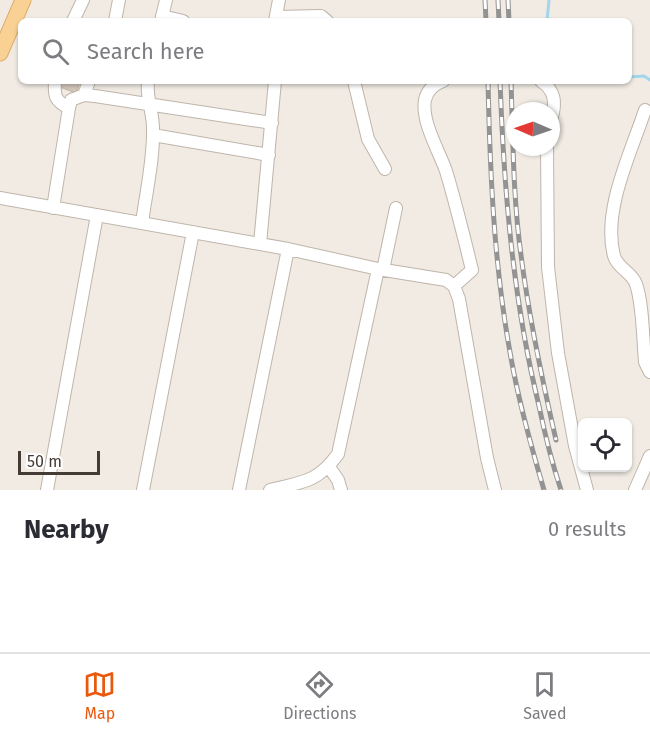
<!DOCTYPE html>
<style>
:root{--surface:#fff;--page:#f7f7f7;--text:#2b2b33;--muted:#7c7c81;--line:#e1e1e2;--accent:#ea580c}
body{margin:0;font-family:"Fira Sans",sans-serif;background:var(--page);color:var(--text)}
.controls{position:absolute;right:18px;bottom:18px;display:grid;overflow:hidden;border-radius:9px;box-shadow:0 2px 4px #0004}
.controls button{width:54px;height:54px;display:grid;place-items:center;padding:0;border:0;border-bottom:2px solid var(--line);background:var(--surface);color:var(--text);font:30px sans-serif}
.compass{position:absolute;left:506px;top:102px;width:54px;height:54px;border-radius:50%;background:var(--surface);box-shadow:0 2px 4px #0004;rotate:272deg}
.scale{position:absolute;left:18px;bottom:15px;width:82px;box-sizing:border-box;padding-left:6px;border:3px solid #433b34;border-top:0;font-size:16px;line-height:21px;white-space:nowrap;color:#433b34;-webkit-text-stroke:4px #fff;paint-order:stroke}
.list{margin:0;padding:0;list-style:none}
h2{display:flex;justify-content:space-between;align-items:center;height:78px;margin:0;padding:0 24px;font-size:26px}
h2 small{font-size:20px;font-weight:400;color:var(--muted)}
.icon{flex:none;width:33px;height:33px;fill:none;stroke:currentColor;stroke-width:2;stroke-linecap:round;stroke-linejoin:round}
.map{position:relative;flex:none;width:650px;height:490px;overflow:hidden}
.search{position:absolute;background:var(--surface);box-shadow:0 2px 4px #0004;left:18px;right:18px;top:18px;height:66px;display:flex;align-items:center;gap:15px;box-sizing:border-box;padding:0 21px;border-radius:9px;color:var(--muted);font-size:22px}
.sheet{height:162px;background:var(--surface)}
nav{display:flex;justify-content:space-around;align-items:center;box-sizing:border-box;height:84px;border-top:2px solid var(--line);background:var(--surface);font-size:16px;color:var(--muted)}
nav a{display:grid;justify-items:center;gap:3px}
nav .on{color:var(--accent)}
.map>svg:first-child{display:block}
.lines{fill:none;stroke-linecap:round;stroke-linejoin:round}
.stream{stroke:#a1d6ec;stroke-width:3}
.building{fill:#d5c9bd;stroke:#ccbdad;stroke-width:1.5}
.minor-casing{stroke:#bfb5aa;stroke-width:14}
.major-casing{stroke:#deac65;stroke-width:17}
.minor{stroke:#fff;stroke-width:12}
.major{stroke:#fad194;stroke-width:15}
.rail-casing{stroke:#939393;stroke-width:5}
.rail{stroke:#fff;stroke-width:3;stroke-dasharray:9;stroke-linecap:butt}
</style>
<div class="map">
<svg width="650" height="490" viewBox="0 0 650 490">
<rect width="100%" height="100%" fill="#f1ebe4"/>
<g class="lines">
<!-- stream -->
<path class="stream" d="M547,21L549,0
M629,77L644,76L650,80"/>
</g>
<!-- building -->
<path class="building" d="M60,81H80L76,93L58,86Z"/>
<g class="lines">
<!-- minor casing -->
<g class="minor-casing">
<path id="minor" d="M162,16L183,21
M276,17L321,16L327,21
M73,21L83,0
M115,21L119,0
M161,21L166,0
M275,21L279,0
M55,81C54,96 55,101 69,108
M354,81L368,139L385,169
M443,81C435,84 427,90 425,100C421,121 439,151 446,171C456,204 464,237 472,270L454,286
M541,81C556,91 556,104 551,120
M84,95L89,81
M645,110C631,153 602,210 614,256C618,269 632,272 636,284C643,304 643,340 645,362L650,372
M153,135L269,155
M547,147L548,267L558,353L575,446L587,490
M0,198L288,249L378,269L446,280L454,286L459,299L487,458L495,490
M53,208L69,108L71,100L84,95L95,96L272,123
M142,223C146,192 154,159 153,128C153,112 146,98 148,81
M260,244L275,81
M383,270L396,208
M329,467L338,480L341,490
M47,490L97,215
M143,490L193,232
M239,490L288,249
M270,490C302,482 317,483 338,454L378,269
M635,490L650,456"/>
</g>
<!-- major casing -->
<g class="major-casing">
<path id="major" d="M0,53L23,0"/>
</g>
<!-- minor -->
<use href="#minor" class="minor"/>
<!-- major -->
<use href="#major" class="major"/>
<!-- rail casing -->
<g class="rail-casing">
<path id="rail" d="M485,0L486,21
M498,0L499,21
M508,0L509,21
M488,81C490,174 494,266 511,358C519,403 531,446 544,490
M500,81C504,191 513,300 539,406C545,435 552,463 561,490
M511,81C513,139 513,198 521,255C529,318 542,379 556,440"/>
</g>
<!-- rail -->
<use href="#rail" class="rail"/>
</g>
</svg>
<div class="controls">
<button><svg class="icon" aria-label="locate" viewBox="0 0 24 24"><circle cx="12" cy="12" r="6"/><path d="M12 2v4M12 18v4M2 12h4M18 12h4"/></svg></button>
</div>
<svg class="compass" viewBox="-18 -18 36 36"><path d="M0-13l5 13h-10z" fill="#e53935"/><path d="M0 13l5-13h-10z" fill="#7c7c81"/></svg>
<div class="scale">50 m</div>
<div class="search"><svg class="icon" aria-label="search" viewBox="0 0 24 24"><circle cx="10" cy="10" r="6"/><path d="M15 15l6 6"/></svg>Search here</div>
</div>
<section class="sheet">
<h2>Nearby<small>0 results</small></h2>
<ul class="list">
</ul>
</section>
<nav>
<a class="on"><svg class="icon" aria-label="map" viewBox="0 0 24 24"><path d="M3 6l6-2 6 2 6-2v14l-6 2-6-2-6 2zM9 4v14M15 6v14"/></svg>Map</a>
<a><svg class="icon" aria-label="directions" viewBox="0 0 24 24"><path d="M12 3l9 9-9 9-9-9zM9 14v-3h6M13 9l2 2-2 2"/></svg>Directions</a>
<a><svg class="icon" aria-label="saved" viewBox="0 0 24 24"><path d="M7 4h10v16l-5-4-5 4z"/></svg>Saved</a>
</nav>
